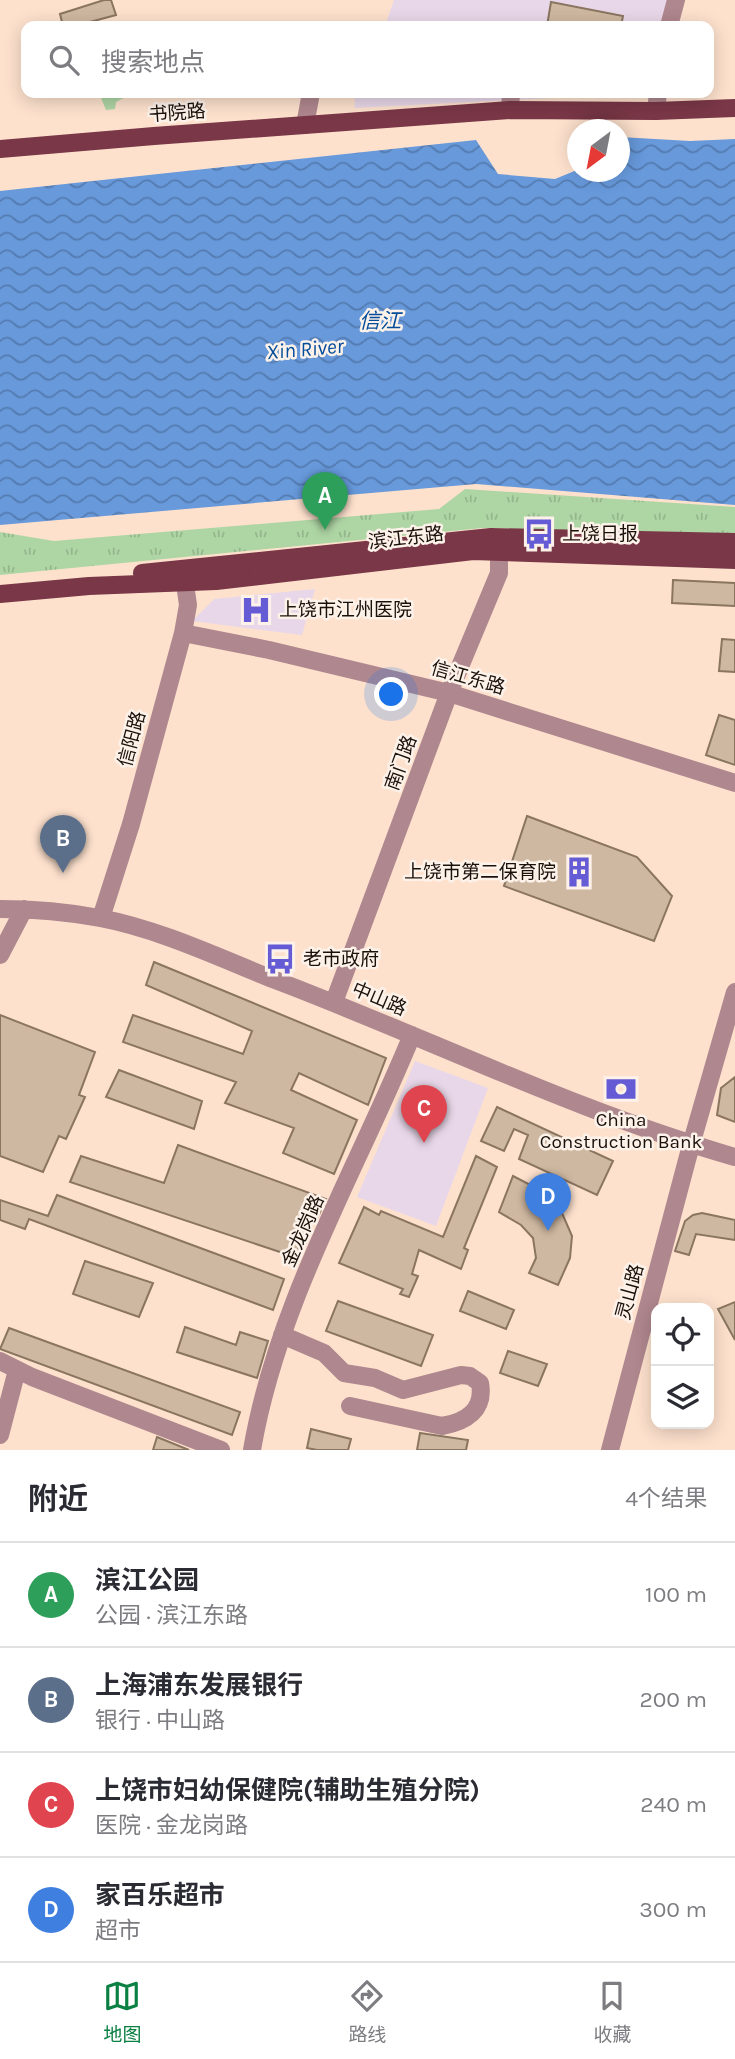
<!DOCTYPE html>
<html lang="zh">
<meta charset="utf-8">
<style>
:root{--surface:#fff;--page:#f2f2f3;--text:#2b2b33;--muted:#7c7c81;--line:#e1e1e2;--accent:#0b8043}
body{margin:0;font-family:Karla,"Noto Sans SC",sans-serif;background:var(--page);color:var(--text)}
.controls{position:absolute;right:21px;bottom:21px;display:grid;overflow:hidden;border-radius:14px;box-shadow:0 4px 18px #0003}
.controls button{width:63px;height:63px;display:grid;place-items:center;padding:0;border:0;border-bottom:2px solid var(--line);background:var(--surface);color:var(--text);font:35px sans-serif}
.compass{position:absolute;left:567px;top:119px;width:63px;height:63px;border-radius:50%;background:var(--surface);box-shadow:0 4px 18px #0003;rotate:212deg}
.you{position:absolute;left:392px;top:695px;width:24px;height:24px;margin:-18px;border:5px solid #fff;border-radius:50%;background:#1a73e8;box-shadow:0 0 0 10px #1a73e833}
.badge{display:grid;place-items:center;width:46px;height:46px;border-radius:50%;background:var(--accent);color:#fff;font-size:23px;font-weight:700}
.pin{position:absolute;translate:-50% -58px;filter:drop-shadow(0 2px 4px #0008)}
.pin::after{content:'';position:absolute;top:37px;width:24px;height:21px;background:inherit;clip-path:polygon(0 0,100% 0,50% 100%)}
.list{margin:0;padding:0;list-style:none}
h2{display:flex;justify-content:space-between;align-items:center;height:91px;margin:0;padding:0 28px;font-size:30px}
h2 small{font-size:23px;font-weight:400;color:var(--muted)}
.list li{display:grid;grid-template-columns:46px 1fr auto;gap:21px;align-items:center;box-sizing:border-box;height:105px;padding:0 28px;border-top:2px solid var(--line)}
.list b{display:block;font-size:26px;white-space:nowrap}
.list p{margin:0;font-size:23px;white-space:nowrap;color:var(--muted)}
.list em{font-size:23px;font-style:normal;color:var(--muted)}
.icon{flex:none;width:38px;height:38px;fill:none;stroke:currentColor;stroke-width:2;stroke-linecap:round;stroke-linejoin:round}
.map{position:relative;flex:none;width:735px;height:1450px;overflow:hidden}
.search{position:absolute;background:var(--surface);box-shadow:0 4px 18px #0003;left:21px;right:21px;top:21px;height:77px;display:flex;align-items:center;gap:18px;box-sizing:border-box;padding:0 24px;border-radius:14px;color:var(--muted);font-size:26px}
.sheet{height:511px;background:var(--surface)}
nav{display:flex;justify-content:space-around;align-items:center;box-sizing:border-box;height:98px;border-top:2px solid var(--line);background:var(--surface);font-size:19px;color:var(--muted)}
nav a{display:grid;justify-items:center;gap:4px}
nav .on{color:var(--accent)}
.map>svg:first-child{display:block}
.medical{fill:#e8d7e8}
.grass{fill:url(#grass-tufts)}
.pitch{fill:#aed5a4}
.water{fill:url(#water-waves)}
.building{fill:#cfb8a1;stroke:#8a7560;stroke-width:2}
.lines{fill:none;stroke-linecap:round;stroke-linejoin:round}
.minor{stroke:#af878e;stroke-width:18}
.major{stroke:#7a3747;stroke-width:18}
.labels{text-anchor:middle;dominant-baseline:central;stroke-width:5;stroke-linejoin:round;paint-order:stroke}
.street-label{font-size:19px;fill:#1a110a;stroke:#fdf2ea}
.poi-label{font-size:19px;fill:#1a110a;stroke:#fdf2ea;text-anchor:start}
.water-label{font-size:21px;font-style:italic;fill:#034c9a;stroke:#fdf2ea}
</style>
<div class="map">
<svg width="735" height="1450" viewBox="0 0 735 1450">
<defs>
<pattern id="grass-tufts" width="24" height="20" patternUnits="userSpaceOnUse" patternTransform="scale(1.75)"><rect width="24" height="20" fill="#aed5a4"/><path d="M3 7l-1-3M5 7V3M7 7l1-3M15 17l-1-3M17 17v-4M19 17l1-3" fill="none" stroke="#95b68c"/></pattern>
<pattern id="water-waves" width="16" height="10" patternUnits="userSpaceOnUse" patternTransform="scale(1.75)"><rect width="16" height="10" fill="#6799db"/><path d="M0 5q4-4 8 0t8 0" fill="none" stroke="#547bb0"/></pattern>
</defs>
<rect width="100%" height="100%" fill="#fde1cd"/>
<!-- medical -->
<path class="medical" d="M394,0H667L661,26H385Z
M354,93H648L355,108Z
M315,589L302,635L192,621L214,599Z
M415,1061L488,1088L436,1226L357,1197Z"/>
<!-- grass -->
<path class="grass" d="M465,489L735,507V536L483,528L0,575V532L54,541L439,509Z"/>
<!-- pitch -->
<path class="pitch" d="M85,93H133L116,102L115,109L106,110L99,93L86,96Z"/>
<!-- water -->
<path class="water" d="M620,137L690,141L735,139V505L476,484L0,525V191L476,140L498,174L555,179L577,170L578,172H620Z"/>
<!-- building -->
<path class="building" d="M104,0H111L116,15L75,26H63L60,14Z
M551,2L623,16L621,26H547Z
M673,580L735,583V606L672,603Z
M722,639L735,640V672L719,671Z
M719,715L735,720V765L706,755Z
M527,816L637,857L672,896L654,941L504,886Z
M154,962L386,1058L368,1105L299,1073L291,1090L357,1120L334,1174L283,1153L294,1128L225,1103L236,1082L123,1042L133,1015L243,1054L252,1031L146,985Z
M0,1015L95,1052L79,1095L85,1097L66,1139L59,1136L43,1172L0,1156Z
M119,1070L202,1101L194,1129L106,1097Z
M735,1077V1122L717,1115L721,1088Z
M497,1107L613,1161L597,1195L519,1159L528,1135L514,1129L504,1151L481,1141Z
M178,1145L326,1199L317,1219L313,1217L295,1257L70,1182L81,1156L164,1183Z
M476,1156L497,1167L464,1248L468,1250L461,1269L419,1250L412,1274L418,1276L409,1297L400,1294L403,1289L339,1263L364,1207L379,1215L381,1211L443,1237Z
M513,1176L544,1192L562,1213L572,1236L570,1258L558,1285L529,1273L536,1258L533,1238L521,1225L499,1212Z
M57,1195L284,1279L273,1310L29,1219L25,1229L0,1220V1200L48,1216Z
M702,1213L735,1220V1240L696,1234L689,1255L675,1251L685,1221L693,1215Z
M85,1261L153,1283L139,1317L73,1294Z
M468,1291L514,1310L506,1329L460,1311Z
M338,1301L433,1335L421,1366L326,1331Z
M735,1302V1340L718,1309Z
M185,1327L236,1345L240,1332L268,1341L257,1378L177,1352Z
M9,1328L240,1412L232,1435L0,1349Z
M508,1351L547,1364L538,1386L500,1373Z
M311,1429L351,1439L348,1450H317L307,1448Z
M420,1433L468,1440L466,1450H417Z
M157,1437L189,1450H153Z"/>
<g class="lines">
<!-- minor -->
<path class="minor" d="M669,26L676,0
M510,110L511,93
M656,111L658,93
M305,125L311,93
M183,633L269,650L449,693L735,783
M0,909C33,909 68,912 100,918C159,929 220,958 275,980C428,1038 577,1112 735,1157
M101,918L131,824L183,633L188,605L183,570
M0,955L24,909
M334,1002L449,693L499,573V552L495,540
M282,1335L324,1353L344,1373L375,1378L403,1390L461,1375L470,1376L480,1383C485,1410 466,1422 442,1426L350,1406
M0,1361L32,1377L221,1450
M0,1435L17,1370
M252,1450C277,1303 356,1172 412,1035
M610,1450L691,1145L735,992"/>
<!-- major -->
<path class="major" d="M0,149L154,136L510,110L656,111L735,108
M142,573L491,537L735,542
M0,594L89,586L216,581L473,551L735,560"/>
</g>
<!-- icons -->
<defs>
<g id="bus-bare" transform="scale(2.415)"><path d="M-5-6H5V4H4V6H2V4H-2V6H-4V4H-5ZM-3.5-4V0h7V-4ZM-3.5 1.2v1.5H-2V1.2ZM2 1.2v1.5H3.5V1.2Z" fill="#655cd5" stroke="#fdf2ea" stroke-width="2.5" paint-order="stroke"/></g>
<g id="hospital-bare" transform="scale(2.415)"><path d="M-5-5h3v3.5h4V-5h3V5h-3V1.5h-4V5h-3Z" fill="#655cd5" stroke="#fdf2ea" stroke-width="2.5" paint-order="stroke"/></g>
<g id="building-bare" transform="scale(2.415)"><path d="M-4-6H4V6H1V3H-1V6H-4ZM-2.5-4.3h1.7v1.8h-1.7ZM.8-4.3h1.7v1.8H.8ZM-2.5-1h1.7V.8h-1.7ZM.8-1h1.7V.8H.8Z" fill="#655cd5" stroke="#fdf2ea" stroke-width="2.5" paint-order="stroke"/></g>
<g id="bank-bare" transform="scale(2.415)"><path d="M-6-4H6V4H-6ZM0-2.3a2.3 2.3 0 1 0 0 4.6a2.3 2.3 0 1 0 0-4.6Z" fill="#655cd5" stroke="#fdf2ea" stroke-width="2.5" paint-order="stroke"/></g>
</defs>
<g fill-rule="evenodd">
<use href="#bus-bare" x="539" y="534"/>
<use href="#hospital-bare" x="256" y="610"/>
<use href="#building-bare" x="579" y="872"/>
<use href="#bus-bare" x="280" y="959"/>
<use href="#bank-bare" x="621" y="1089"/>
</g>
<g class="labels">
<!-- street labels -->
<g class="street-label">
<text transform="translate(177 113) rotate(-4)">书院路</text>
<text transform="translate(406 538) rotate(-7)">滨江东路</text>
<text transform="translate(468 678) rotate(16)">信江东路</text>
<text transform="translate(132 739) rotate(-75)">信阳路</text>
<text transform="translate(401 763) rotate(-70)">南门路</text>
<text transform="translate(379 999) rotate(23)">中山路</text>
<text transform="translate(303 1231) rotate(-66)">金龙岗路</text>
<text transform="translate(630 1292) rotate(-75)">灵山路</text>
</g>
<!-- poi labels -->
<g class="poi-label">
<text x="562" y="534">上饶日报</text>
<text x="279" y="610">上饶市江州医院</text>
<text x="556" y="872" text-anchor="end">上饶市第二保育院</text>
<text x="303" y="959">老市政府</text>
<text x="621" y="1120" text-anchor="middle">China<tspan x="621" dy="22">Construction Bank</tspan></text>
</g>
<!-- water labels -->
<g class="water-label">
<text x="380" y="321">信江</text>
<text transform="translate(305 349) rotate(-5)">Xin River</text>
</g>
</g>
</svg>
<div class="controls">
<button><svg class="icon" aria-label="locate" viewBox="0 0 24 24"><circle cx="12" cy="12" r="6"/><path d="M12 2v4M12 18v4M2 12h4M18 12h4"/></svg></button>
<button><svg class="icon" aria-label="layers" viewBox="0 0 24 24"><path d="M12 4l9 5-9 5-9-5zM3 14l9 5 9-5"/></svg></button>
</div>
<svg class="compass" viewBox="-18 -18 36 36"><path d="M0-13l5 13h-10z" fill="#e53935"/><path d="M0 13l5-13h-10z" fill="#7c7c81"/></svg>
<div class="you"></div>
<div class="pin badge" style="left:325px;top:530px;background:#2e9e5b">A</div>
<div class="pin badge" style="left:63px;top:873px;background:#5c6f8a">B</div>
<div class="pin badge" style="left:424px;top:1143px;background:#e0444e">C</div>
<div class="pin badge" style="left:548px;top:1231px;background:#3f7fe0">D</div>
<div class="search"><svg class="icon" aria-label="search" viewBox="0 0 24 24"><circle cx="10" cy="10" r="6"/><path d="M15 15l6 6"/></svg>搜索地点</div>
</div>
<section class="sheet">
<h2>附近<small>4个结果</small></h2>
<ul class="list">
<li><span class="badge" style="background:#2e9e5b">A</span><div><b>滨江公园</b><p>公园 · 滨江东路</p></div><em>100 m</em></li>
<li><span class="badge" style="background:#5c6f8a">B</span><div><b>上海浦东发展银行</b><p>银行 · 中山路</p></div><em>200 m</em></li>
<li><span class="badge" style="background:#e0444e">C</span><div><b>上饶市妇幼保健院(辅助生殖分院)</b><p>医院 · 金龙岗路</p></div><em>240 m</em></li>
<li><span class="badge" style="background:#3f7fe0">D</span><div><b>家百乐超市</b><p>超市</p></div><em>300 m</em></li>
</ul>
</section>
<nav>
<a class="on"><svg class="icon" aria-label="map" viewBox="0 0 24 24"><path d="M3 6l6-2 6 2 6-2v14l-6 2-6-2-6 2zM9 4v14M15 6v14"/></svg>地图</a>
<a><svg class="icon" aria-label="directions" viewBox="0 0 24 24"><path d="M12 3l9 9-9 9-9-9zM9 14v-3h6M13 9l2 2-2 2"/></svg>路线</a>
<a><svg class="icon" aria-label="saved" viewBox="0 0 24 24"><path d="M7 4h10v16l-5-4-5 4z"/></svg>收藏</a>
</nav>
